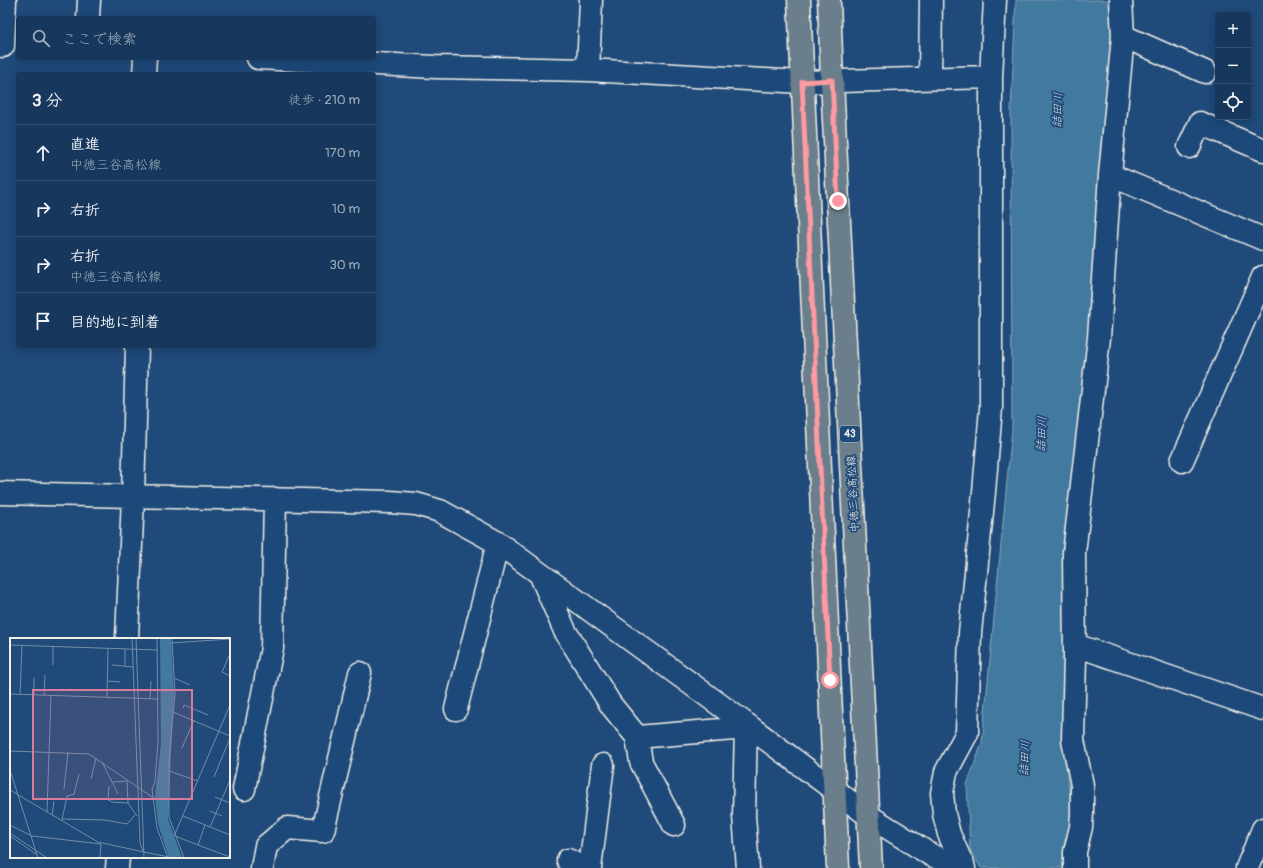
<!DOCTYPE html>
<html lang="ja">
<meta charset="utf-8">
<style>
:root{--surface:#17385c;--page:#244365;--text:#f1f3f6;--muted:#9eacbb;--line:#365272}
body{margin:0;font-family:Pangolin,"Klee One",sans-serif;background:var(--page);color:var(--text)}
.controls{position:absolute;right:12px;top:12px;display:grid;overflow:hidden;border-radius:4px;box-shadow:0 2px 10px #0003}
.controls button{width:36px;height:36px;display:grid;place-items:center;padding:0;border:0;border-bottom:1px solid var(--line);background:var(--surface);color:var(--text);font:20px sans-serif}
.stop{position:absolute;width:12px;height:12px;margin:-9px;border:3px solid #ff9aa2;border-radius:50%;background:#fff}
.stop.end{background:#ff9aa2;border-color:#fff;box-shadow:0 1px 4px #0008}
.list{margin:0;padding:0;list-style:none}
h2{display:flex;justify-content:space-between;align-items:center;height:52px;margin:0;padding:0 16px;font-size:17px}
h2 small{font-size:13px;font-weight:400;color:var(--muted)}
.list li{display:grid;grid-template-columns:26px 1fr auto;gap:12px;align-items:center;box-sizing:border-box;height:56px;padding:0 16px;border-top:1px solid var(--line)}
.list b{display:block;font-size:15px;white-space:nowrap}
.list p{margin:0;font-size:13px;white-space:nowrap;color:var(--muted)}
.list em{font-size:13px;font-style:normal;color:var(--muted)}
.icon{flex:none;width:22px;height:22px;fill:none;stroke:currentColor;stroke-width:2;stroke-linecap:round;stroke-linejoin:round}
.map{position:relative;flex:none;width:1263px;height:868px;overflow:hidden}
.search{position:absolute;background:var(--surface);box-shadow:0 2px 10px #0003;left:16px;top:16px;width:360px;height:44px;display:flex;align-items:center;gap:10px;box-sizing:border-box;padding:0 14px;border-radius:4px;color:var(--muted);font-size:15px}
.panel{position:absolute;background:var(--surface);box-shadow:0 2px 10px #0003;left:16px;top:72px;width:360px;height:276px;border-radius:4px}
.map>svg:first-child{display:block}
.water{fill:#42799f;stroke:#89a9bc}
.lines{fill:none;stroke-linecap:round;stroke-linejoin:round}
.minor-casing{stroke:#f4f1e8;stroke-width:25}
.primary-casing{stroke:#f4f1e8;stroke-width:25}
.minor{stroke:#1f4a7a;stroke-width:22}
.primary{stroke:#6b7e8b;stroke-width:22}
.route{stroke:#ff9aa2;stroke-width:5}
.labels{text-anchor:middle;dominant-baseline:central;stroke-width:3.5;stroke-linejoin:round;paint-order:stroke}
.shield{fill:#1f4a7a;stroke:#b4bfc7;stroke-width:1}
.shield-label{font-size:10px;font-weight:bold;fill:#f4f1e8}
.street-label{font-size:11px;fill:#f4f1e8;stroke:#1f4a7a}
.water-label{font-size:12px;font-style:italic;fill:#d9dfdd;stroke:#1f4a7a}
.inset-road{fill:none;stroke:#748da6;stroke-width:1}
.view{fill:#d87a9a;fill-opacity:0.15;stroke:#d87a9a;stroke-width:2}
.inset-edge{fill:none;stroke:#f4f1e8;stroke-width:2}
</style>
<div class="map">
<svg width="1263" height="868" viewBox="0 0 1263 868">
<rect width="100%" height="100%" fill="#1f4a7a"/>
<filter id="ink" filterUnits="userSpaceOnUse"><feTurbulence type="fractalNoise" baseFrequency=".025" numOctaves="2"/><feDisplacementMap in="SourceGraphic" scale="8" xChannelSelector="R" yChannelSelector="G"/><feConvolveMatrix kernelMatrix="1 2 1 2 8 2 1 2 1" color-interpolation-filters="sRGB"/></filter>
<g filter="url(#ink)">
<!-- water -->
<path class="water" d="M1016,0H1112L1115,36L1087,384L1071,528L1067,778L1072,804L1067,868H981L970,850L967,785L982,743L1012,429L1011,111Z"/>
<g class="lines">
<!-- minor casing -->
<g class="minor-casing">
<path id="minor" d="M88,18L89,0
M1123,36L1205,72
M3,46L5,0
M258,58L435,67L588,70L802,82L991,77
M588,70L591,0
M144,74L145,58
M930,78L931,0
M1189,147L1200,123L1263,150
M1110,175L1263,239
M1182,461L1263,277
M0,493L390,502L416,504L440,511L498,543L746,724L869,816L931,855L953,864H963
M541,576L565,631L611,705L637,737L641,762L674,825
M127,639L133,496L137,346
M1075,645L1263,709
M456,709L498,543
M746,724L744,816L748,868
M637,737L746,728
M244,789L272,648L275,499
M568,860L583,868
M117,868L118,857
M262,868L266,846L287,828L323,831L360,673
M590,868L603,765
M964,868L949,834L944,814L942,793L946,772L967,733L970,633L984,492L991,408V77L995,0
M1075,868V852L1081,827L1082,814V785L1073,740L1075,657L1074,553L1099,338L1110,175L1123,36L1121,0
M1247,868L1263,829"/>
</g>
<!-- primary casing -->
<g class="primary-casing">
<path id="primary" d="M799,0L838,868
M829,0L832,80L871,868"/>
</g>
<!-- minor -->
<use href="#minor" class="minor"/>
<!-- primary -->
<use href="#primary" class="primary"/>
</g>
</g>
<g class="lines" filter="url(#ink)">
<!-- route -->
<path class="route" d="M830,680L802,82L832,80L838,201"/>
</g>
<g class="labels">
<!-- shield labels -->
<rect class="shield" x="840" y="426" width="20" height="16" rx="3"/>
<g class="shield-label">
<text x="850" y="434">43</text>
</g>
<!-- street labels -->
<g class="street-label">
<text transform="translate(853 494) rotate(-93)">中徳三谷高松線</text>
</g>
<!-- water labels -->
<g class="water-label">
<text transform="translate(1058 110) rotate(-88)">詰田川</text>
<text transform="translate(1042 434) rotate(-87)">詰田川</text>
<text transform="translate(1025 758) rotate(-87)">詰田川</text>
</g>
</g>
<!-- overview -->
<g transform="translate(10 638)">
<rect width="220" height="220" fill="#1f4a7a"/>
<path d="M150,0H161L164,56L158,181L172,220H159L148,186L145,159L151,106Z" fill="#42799f"/>
<path class="inset-road" d="M122,0L130,205L133,213M126,0L134,220M147,0L148,103L145,144L142,151L147,190L158,220M162,0L165,56L159,121V179L174,220M161,5L220,1M0,7L148,12M220,16L212,34L220,38M43,27V8M102,27L123,29M115,28V11M164,40L180,47M98,43L110,44M0,56L148,61M10,57L12,7M24,57V40M34,58L35,37M97,60L98,10M140,61L141,43M173,70L174,67L198,77M163,74L220,98M172,110L184,82M0,113L79,116L145,161M92,124L108,156M0,132L28,220M159,133L188,143M204,139L220,100M81,141L86,120M117,143L118,165L127,178M103,144L117,143M54,151L58,114M0,152L88,204L134,214M205,159L220,165M95,160L102,164L118,165M98,161L99,148M200,173L212,178M37,174L41,58M42,177L44,163M173,178L220,197M52,181L95,182L117,186L125,177M52,182L57,158L64,156L69,136M0,187L22,198L91,206L90,220M200,189L220,142M0,195L37,220M0,198L26,216M164,198L220,67M165,198L188,207L195,187M188,207L220,219M134,214L159,219"/>
<path class="view" d="M23,52H182V161H23Z"/>
<rect width="220" height="220" class="inset-edge"/>
</g>
</svg>
<div class="controls">
<button>+</button>
<button>−</button>
<button><svg class="icon" aria-label="locate" viewBox="0 0 24 24"><circle cx="12" cy="12" r="6"/><path d="M12 2v4M12 18v4M2 12h4M18 12h4"/></svg></button>
</div>
<div class="stop" style="left:830px;top:680px"></div>
<div class="stop end" style="left:838px;top:201px"></div>
<div class="search"><svg class="icon" aria-label="search" viewBox="0 0 24 24"><circle cx="10" cy="10" r="6"/><path d="M15 15l6 6"/></svg>ここで検索</div>
<section class="panel">
<h2>3 分<small>徒歩 · 210 m</small></h2>
<ul class="list">
<li><svg class="icon" aria-label="ahead" viewBox="0 0 24 24"><path d="M12 20V5M6 11l6-6 6 6"/></svg><div><b>直進</b><p>中徳三谷高松線</p></div><em>170 m</em></li>
<li><svg class="icon" aria-label="right" viewBox="0 0 24 24"><path d="M7 20v-9h11M14 6l5 5-5 5"/></svg><div><b>右折</b></div><em>10 m</em></li>
<li><svg class="icon" aria-label="right" viewBox="0 0 24 24"><path d="M7 20v-9h11M14 6l5 5-5 5"/></svg><div><b>右折</b><p>中徳三谷高松線</p></div><em>30 m</em></li>
<li><svg class="icon" aria-label="arrive" viewBox="0 0 24 24"><path d="M6 21V4h12l-3 4 3 4H6"/></svg><div><b>目的地に到着</b></div></li>
</ul>
</section>
</div>
